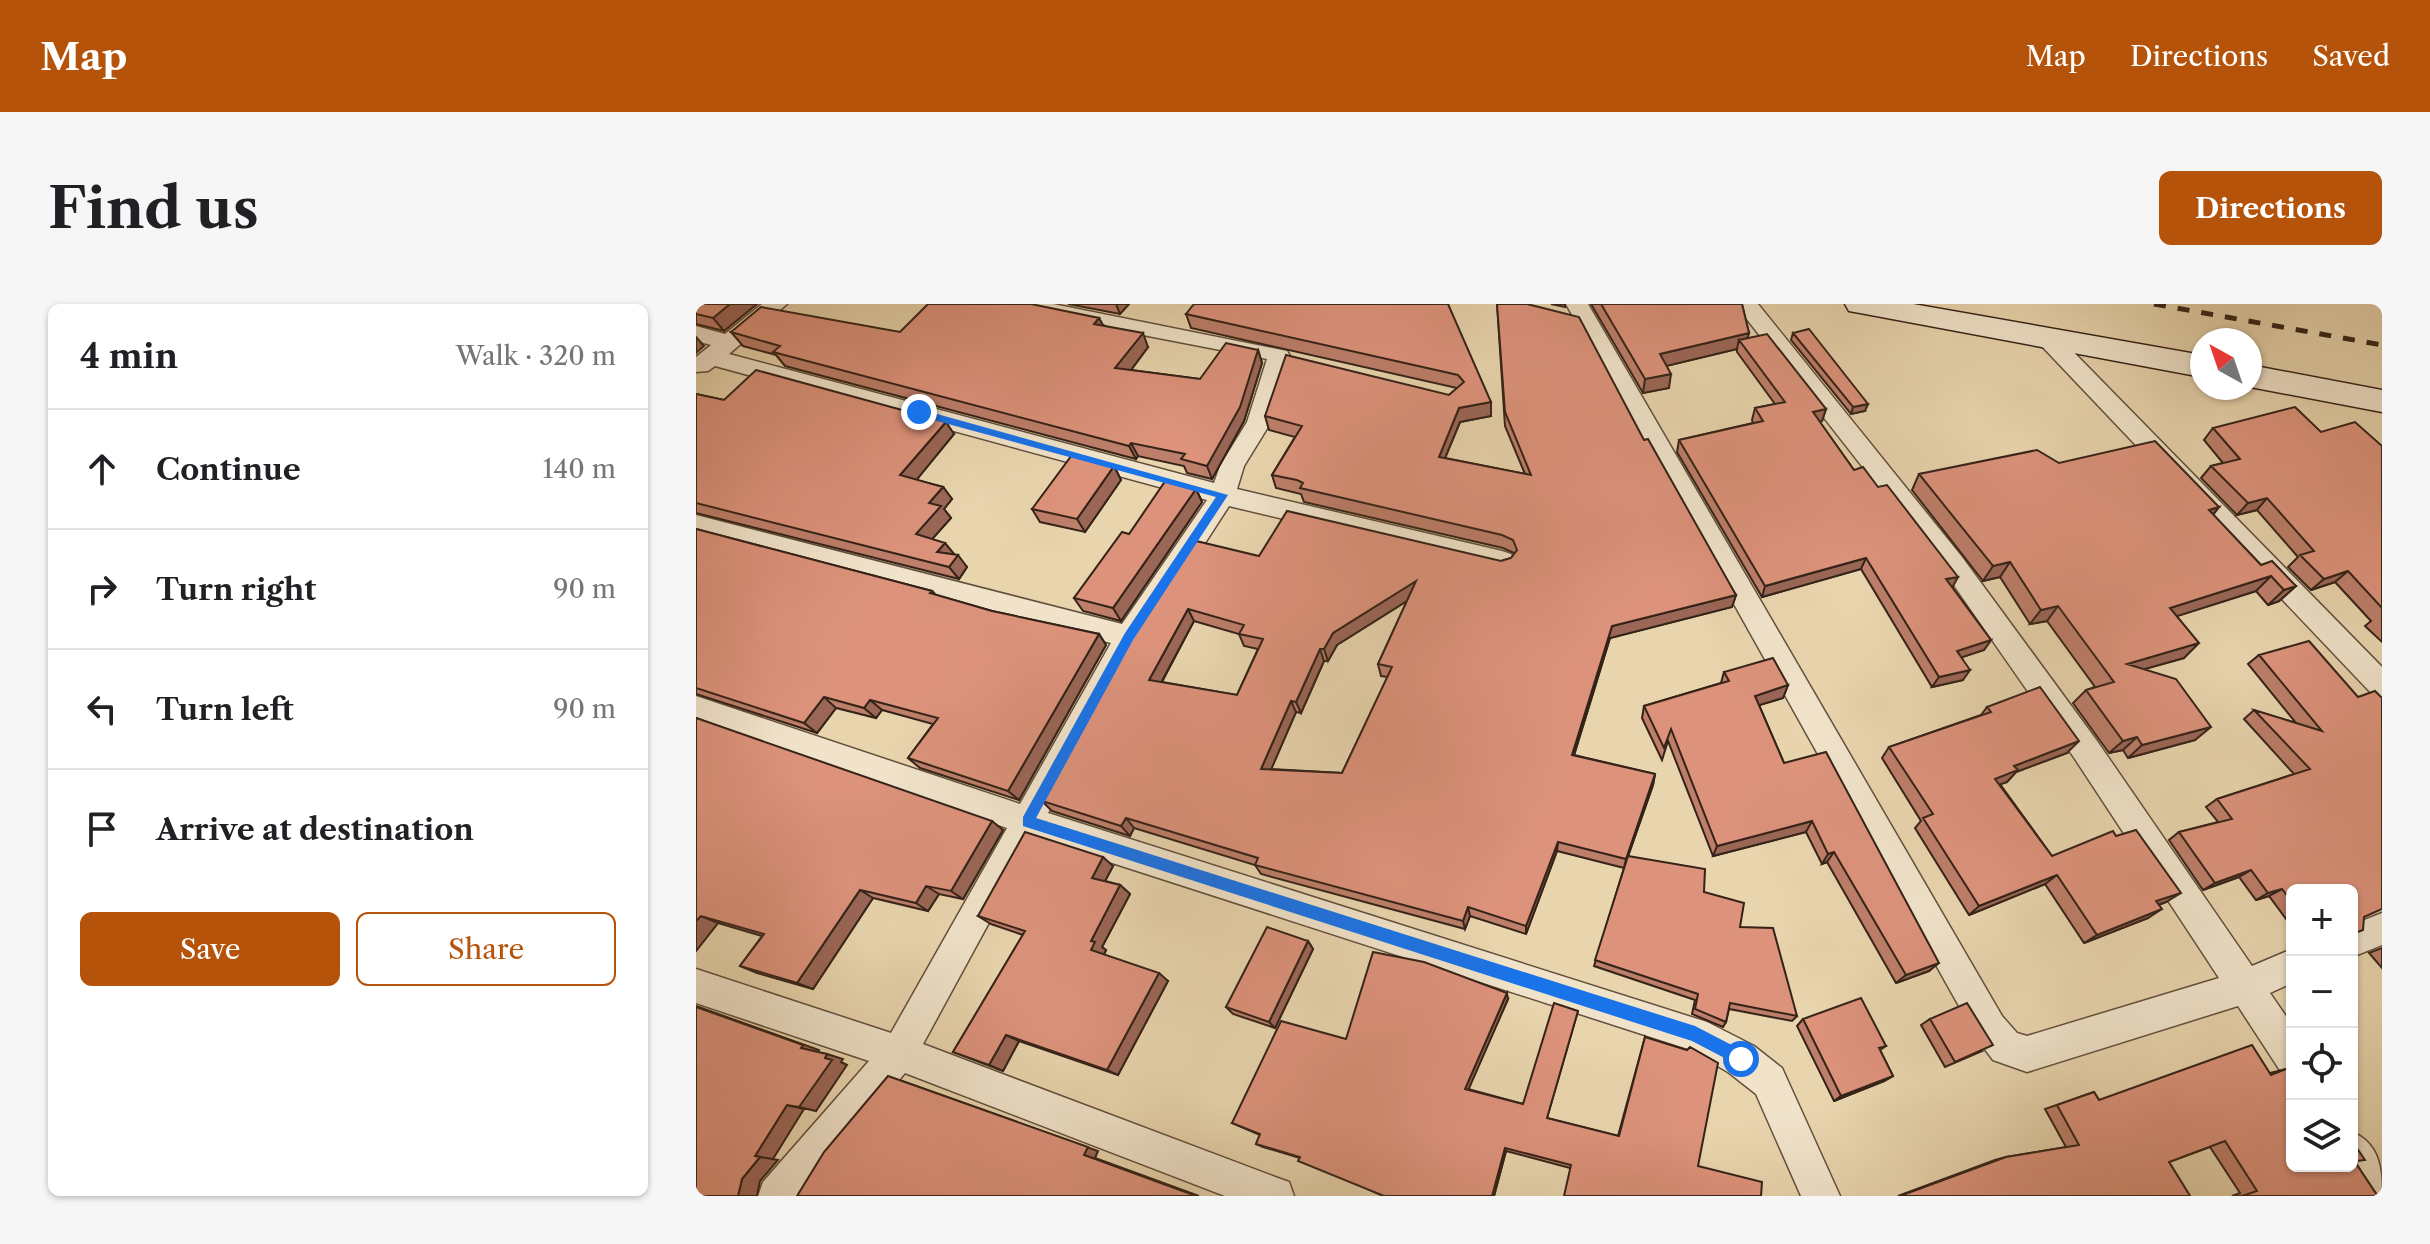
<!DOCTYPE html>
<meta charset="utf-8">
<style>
:root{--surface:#fff;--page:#f6f6f6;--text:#202124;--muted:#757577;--line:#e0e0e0;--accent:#b45309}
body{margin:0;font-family:"Libre Caslon Text",serif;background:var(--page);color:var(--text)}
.controls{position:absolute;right:24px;bottom:24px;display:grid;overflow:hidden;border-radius:12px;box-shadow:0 2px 6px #0004}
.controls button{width:72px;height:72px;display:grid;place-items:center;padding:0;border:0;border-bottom:2px solid var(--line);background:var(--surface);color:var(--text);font:40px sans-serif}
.compass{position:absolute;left:1494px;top:24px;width:72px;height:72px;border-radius:50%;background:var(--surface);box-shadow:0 2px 6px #0004;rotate:320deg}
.stop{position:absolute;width:24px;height:24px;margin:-18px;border:6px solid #1a73e8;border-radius:50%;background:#fff}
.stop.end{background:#1a73e8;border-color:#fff;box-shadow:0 2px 8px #0008}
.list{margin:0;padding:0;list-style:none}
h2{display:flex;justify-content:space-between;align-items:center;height:104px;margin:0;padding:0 32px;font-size:34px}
h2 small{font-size:26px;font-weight:400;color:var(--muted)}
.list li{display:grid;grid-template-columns:52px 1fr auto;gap:24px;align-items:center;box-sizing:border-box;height:120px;padding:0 32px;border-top:2px solid var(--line)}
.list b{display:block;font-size:30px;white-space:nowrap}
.list em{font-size:26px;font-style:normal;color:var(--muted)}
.actions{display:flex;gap:16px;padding:24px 32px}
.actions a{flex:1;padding:18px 0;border:2px solid var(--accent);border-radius:12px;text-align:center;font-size:28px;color:var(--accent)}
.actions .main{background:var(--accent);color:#fff}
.icon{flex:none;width:44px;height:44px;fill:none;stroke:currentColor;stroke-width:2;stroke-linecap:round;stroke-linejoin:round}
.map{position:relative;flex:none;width:1686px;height:892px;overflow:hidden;border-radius:12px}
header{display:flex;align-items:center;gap:48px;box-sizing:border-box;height:112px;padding:0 40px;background:var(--accent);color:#fff}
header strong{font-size:38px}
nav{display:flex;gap:44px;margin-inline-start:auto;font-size:28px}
.intro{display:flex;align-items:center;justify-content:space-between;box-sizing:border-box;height:192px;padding:0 48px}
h1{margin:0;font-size:56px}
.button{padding:20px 36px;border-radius:12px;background:var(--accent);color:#fff;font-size:28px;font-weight:700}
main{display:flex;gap:48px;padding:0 48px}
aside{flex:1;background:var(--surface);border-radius:12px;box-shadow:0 2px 6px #0004}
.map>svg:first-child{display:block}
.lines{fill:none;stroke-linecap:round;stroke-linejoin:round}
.street-casing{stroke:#624f3d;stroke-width:3}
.secondary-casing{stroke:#352318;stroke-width:3}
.street{fill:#f0e3ca;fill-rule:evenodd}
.secondary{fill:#f0e3ca;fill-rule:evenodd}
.rail{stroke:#352318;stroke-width:5;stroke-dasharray:12 12;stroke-linecap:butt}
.wall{fill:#bd7e6a;stroke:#352318;stroke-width:2;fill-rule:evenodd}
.shaded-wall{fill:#9a6656;stroke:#352318;stroke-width:2}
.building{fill:#dc927b;stroke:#352318;stroke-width:2;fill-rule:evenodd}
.route{fill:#1a73e8}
</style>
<header>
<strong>Map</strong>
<nav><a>Map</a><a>Directions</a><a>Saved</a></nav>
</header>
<div class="intro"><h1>Find us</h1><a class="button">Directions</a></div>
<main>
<aside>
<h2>4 min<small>Walk · 320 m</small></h2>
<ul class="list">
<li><svg class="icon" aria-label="ahead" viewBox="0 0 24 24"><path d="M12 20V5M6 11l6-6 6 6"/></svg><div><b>Continue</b></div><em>140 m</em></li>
<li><svg class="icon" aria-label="right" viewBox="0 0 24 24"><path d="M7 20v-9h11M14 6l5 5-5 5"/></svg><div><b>Turn right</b></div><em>90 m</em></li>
<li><svg class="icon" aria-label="left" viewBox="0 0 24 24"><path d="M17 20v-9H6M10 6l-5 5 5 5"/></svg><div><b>Turn left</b></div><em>90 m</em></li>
<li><svg class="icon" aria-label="arrive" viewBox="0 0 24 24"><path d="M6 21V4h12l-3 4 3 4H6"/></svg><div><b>Arrive at destination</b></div></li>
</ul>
<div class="actions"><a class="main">Save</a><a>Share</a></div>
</aside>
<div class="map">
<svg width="1686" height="892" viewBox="0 0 1686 892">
<rect width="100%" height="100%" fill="#e8d4ad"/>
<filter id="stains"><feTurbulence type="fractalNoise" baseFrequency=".0025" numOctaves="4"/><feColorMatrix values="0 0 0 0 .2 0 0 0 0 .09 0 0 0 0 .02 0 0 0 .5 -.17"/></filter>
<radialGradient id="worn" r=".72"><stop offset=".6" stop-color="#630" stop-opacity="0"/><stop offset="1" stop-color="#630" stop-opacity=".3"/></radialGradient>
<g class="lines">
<!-- street casing -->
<g class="street-casing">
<path id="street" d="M66,0H91L33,50L518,179L524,162L551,118L571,55L323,7L312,0H357L591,47L594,52L575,118L548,162L541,185L806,247L815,250L819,257L815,264L806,267L533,202L443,341L352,509L1011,718L1058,742L1086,764L1144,892H1105L1060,790L1032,768L992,745L339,534L227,740L579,873L593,878L598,892H529L209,769L106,892H62L67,878L173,757L0,699V665L195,729L311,524L0,416V392L324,500L415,339L0,231V211L426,320L511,196L19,62L12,67L0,68V53L15,41L0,37V22L29,30Z
M870,0H892L1306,712L1321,729L1331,732L1523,674L1379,455L1248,267L1039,0H1062L1266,253L1401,437L1556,662L1596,645V679L1574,689L1596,721V770L1583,765L1542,702L1331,768L1297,756L1282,736Z
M1348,24L1356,26L1686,363V394L1676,390L1340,36L1337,31L1340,26Z
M1686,609V641L1656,653V621Z
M1656,828C1684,840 1686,865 1686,892H1663L1644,862H1656Z"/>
</g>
<!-- secondary casing -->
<g class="secondary-casing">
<path id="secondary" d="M1149,0H1217L1506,51V73L1164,9L1153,7Z
M1554,61L1686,86V108L1554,83Z"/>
</g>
<!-- street -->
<use href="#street" class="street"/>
<!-- secondary -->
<use href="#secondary" class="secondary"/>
<!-- rail -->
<path class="rail" d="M1458,0L1686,41"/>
</g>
<!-- wall -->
<path class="wall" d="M0,0H61L28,27L0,20Z
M372,0H433L424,10Z
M752,0L795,112L764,118L749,154L829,170L809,122L801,0L948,136L1040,291L1036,303L914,334L878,451L959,470L957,481L932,552L1008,588L1044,623L1101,712L1096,717L1033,705L1030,718L1027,723L996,710L999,696L898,662L928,564L861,547L830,630L774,612L769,625L565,570L559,561L438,524L434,532L356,507L346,497L438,330L563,252L805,257L815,254L818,250V249L807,244L608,198L605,190L580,184L576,171L599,133L573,126L569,112L753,91L761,84L495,24L490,10ZM711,297L682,360L685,372L692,373L646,469L575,465L600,408L605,409L628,357H632L641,341ZM498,317L543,330L548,342L562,345L541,391L466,378Z
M855,0H869V3Z
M895,0H1046L1053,29L1051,34L1130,105L1126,117H1123L1158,166L1256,283L1295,336L1288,346L1266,353L1267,376L1236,383L1165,265L1066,293L981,148L983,136L1057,119L1056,116L1059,104L1079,100L1041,48V45L970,62L973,84L947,89Z
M403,14L407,21L452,43L435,66L504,75L562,46L566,59L548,117L516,175L491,169L488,162L442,152L440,155L89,62L80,51L47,42L35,28H204Z
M1097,29L1169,107L1155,110L1095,36Z
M0,90L28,96L258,130L220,176L247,183L256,195L248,205L255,214L236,235L259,251L271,263L263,275L0,209Z
M1517,124L1625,128L1686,142V338L1669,322L1675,317L1639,278L1615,286L1592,263L1602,253L1561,206L1541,211L1505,174L1515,162L1527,159L1508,136Z
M1363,159L1523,203L1517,211L1565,261L1600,282L1583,297L1572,301L1560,287L1480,312L1488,354L1448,365L1499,436L1432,454L1427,446L1413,449L1377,399L1390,386L1399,383L1351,317L1334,320L1304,273L1287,277L1216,186L1223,170Z
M418,162L425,176L389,228L344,218L336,205Z
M500,185L506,198L425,317L387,307L378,294L433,230Z
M0,225L236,287L240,291L296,307L403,330L410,341L323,496L224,464L212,454L237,420L186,406L180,414L140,404L121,429L0,390Z
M1563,351L1662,393L1596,586V623L1573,592L1560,596L1543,573L1507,586L1473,536L1483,528L1522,518L1510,503L1521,495L1598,470L1548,415L1558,406L1600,419L1552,360Z
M1028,368L1092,381L1087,394L1063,401L1088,459L1233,667L1200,679L1131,558L1126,560L1110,528L1017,552L972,437L966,456L946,414L948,402L1025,379Z
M1291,403L1371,449L1320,468L1311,478L1304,480L1356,552L1470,598L1463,601L1452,614L1388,639L1349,580L1273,611L1219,524L1225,517L1186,454L1193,443L1285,411Z
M0,414L307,526L267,595L243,590L232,607L177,594L117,685L61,669L44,662L66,632L22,619L0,647Z
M417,562L409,577L424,581L434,590L406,643L410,646L408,651L472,677L422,771L323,737L307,767L257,748L327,631L295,620L282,612Z
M612,637L617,645L579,724L537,710L530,703Z
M1686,644V664L1673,649Z
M812,695L772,785L827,800L882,707L851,814L922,832L949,733L1002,862L874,864L810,847L798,892H687L604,854L567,843L560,840L564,831L536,819L650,735Z
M1107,715L1190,742L1184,746L1197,772L1188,777L1138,797L1101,722Z
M1234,715L1286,747L1249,763L1225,721Z
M1590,765L1596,862L1661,857V861L1681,891L1686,892H1536L1544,889L1514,843L1473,858L1494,892H1202L1299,856L1310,853L1370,843L1349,805L1398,788L1403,796L1574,769Z"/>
<!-- shaded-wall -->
<path class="shaded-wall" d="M34,0H61L28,27L17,14Z
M420,0H433L424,10Z
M403,14L410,28L398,20Z
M447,29L452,43L426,78L419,64Z
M1053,29L1049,43L1043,36L1041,45L962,64L964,50Z
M0,33L8,42L0,49Z
M562,46L566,59L548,117L516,175L511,162Z
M975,70L973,84L947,89L949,75Z
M795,98V112L764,118L744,166L743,153L763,104Z
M1172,100L1169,107L1155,110L1157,103Z
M1130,105L1126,117L1113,120L1117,108Z
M250,118L258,130L214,184L204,171Z
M435,139L442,152L440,155L433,142Z
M418,162L425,176L389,228L381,215Z
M247,183L256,195L248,205L255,214L230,242L220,230L233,199Z
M500,185L506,198L425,317L417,304Z
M1571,194L1561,206L1541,211L1552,199Z
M1523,203L1510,219L1513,206Z
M249,239L259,251L241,248Z
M262,251L271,263L263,275L253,263Z
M1170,254L1165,265L1066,293L1069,282Z
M1314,258L1304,273L1287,277L1297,262Z
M1652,267L1639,278L1615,286L1628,275Z
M1575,272L1560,287L1460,319L1474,304Z
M1262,273L1256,284L1250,275Z
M720,277L722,290L641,341L632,357L628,345L637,329Z
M1600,282L1583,297L1572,301L1588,286Z
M1040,291L1036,303L914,334L875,461L876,451L916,322Z
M1362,302L1351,317L1334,320L1345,306Z
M492,305L498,317L460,388L453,376Z
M403,330L410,341L323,496L312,487Z
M1295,336L1288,346L1255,357L1261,347Z
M1503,339L1488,354L1417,374L1431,360Z
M624,345L628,357L605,409L600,398Z
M1274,366L1267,376L1236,383L1243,373Z
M1092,381L1087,394L1054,404L1059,392Z
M128,393L140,404L121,429L108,419Z
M174,396L186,406L180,414L168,404Z
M595,397L600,408L571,475L565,465Z
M1515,423L1499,436L1432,454L1446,441Z
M1441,433L1427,446L1413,449L1427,437Z
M1383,437L1371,449L1320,468L1311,478L1289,486L1299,475L1318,462Z
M959,470L957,481L928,564L930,555Z
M430,514L438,524L434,532L425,522Z
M296,517L307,526L267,595L255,587Z
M1116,517L1110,528L1017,552L1021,542Z
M862,538L861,547L830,630V622Z
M1138,548L1131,558L1126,560L1132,550Z
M407,553L417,562L406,583L396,574Z
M1555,566L1543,573L1507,586L1519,579Z
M1361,571L1349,580L1273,611L1283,602Z
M424,581L434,590L406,643L410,646L406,654L395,646V637Z
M230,582L243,590L232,607L220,599Z
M1586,585L1573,592L1560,596L1572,589Z
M164,586L177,594L117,685L101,679Z
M1485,589L1470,598L1446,606L1460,597Z
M772,603L774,612L769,625L767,617Z
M1466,605L1452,614L1388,639L1401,631Z
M5,612L22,619L0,647V617Z
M612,637L617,645L579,724L573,718Z
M1243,659L1233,667L1200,679L1210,671Z
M463,669L472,677L422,771L411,766Z
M811,689L812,695L771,789L769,785Z
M0,702L123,746L122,749L105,744Z
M310,731L323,737L307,767L293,761Z
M131,750L147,755L145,758L151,761L120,807L103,803Z
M1197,772L1188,777L1138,797L1145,792Z
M206,777L402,847L399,854L503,892H500L388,851Z
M91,801L108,805L77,855L59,852Z
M809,844L810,847L798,892H796Z
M64,853L82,856L64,877L61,892H42L46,875Z"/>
<!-- building -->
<path class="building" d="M0,0H34L17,14L0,10Z
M232,0H335L403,14L398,20L447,29L419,64L504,75L530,39L562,46L544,103L511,162L485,155L489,150L435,139L433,142L77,48L84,42L35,28L65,3L204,28Z
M498,0H752L795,98L763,104L743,153L835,171L809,108L801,0H831L883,13L948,136L952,135L1040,291L916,322L876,451L959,470L930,555L862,538L830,622L772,603L767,617L559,561L562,554L430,514L425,522L346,497L438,330L500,237L563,252L591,207L805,257L815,254L821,246L817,236L806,231L604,184L607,179L601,176L576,171L606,122L569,112L590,51L753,91L768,78L762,71L490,10ZM720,277L682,360L696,363L646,469L565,465L595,397L600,398L624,345H628L637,329ZM492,305L548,321L543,330L567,335L541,391L453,376Z
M905,0H1046L1053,29L964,50L975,70L949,75Z
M1113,25L1172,100L1157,103L1097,29Z
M1071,30L1130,105L1117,108L1158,166L1167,163L1182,183L1191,181L1262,273L1250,275L1295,336L1261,347L1274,366L1243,373L1170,254L1069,282L983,136L1067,117L1059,104L1089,98L1043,36Z
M60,66L250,118L204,171L247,183L233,199L245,202L220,230L249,239L241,248L262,251L253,263L0,199V90L28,96Z
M1599,103L1625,128L1659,118L1686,142V304L1652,267L1628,275L1604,251L1618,247L1571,194L1552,199L1515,162L1544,155L1517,124Z
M1459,137L1523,203L1513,206L1565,261L1576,257L1600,282L1588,286L1575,272L1474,304L1503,339L1431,360L1480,375L1515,423L1446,441L1441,433L1427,437L1390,386L1418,378L1362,302L1345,306L1314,258L1297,262L1223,170L1341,146L1363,159Z
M376,151L418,162L381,215L336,205Z
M470,176L500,185L417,304L378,294L426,228L433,230Z
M0,225L236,287L234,289L296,307L403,330L312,487L212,454L242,414L174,396L168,404L128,393L108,419L0,384Z
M1613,337L1662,393L1679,387L1686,394V605L1668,613L1667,626L1656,630V586H1596V598L1586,585L1572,589L1555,566L1519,579L1483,528L1536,515L1521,495L1614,465L1558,406L1626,427L1563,351Z
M1077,354L1092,381L1059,392L1088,459L1130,448L1243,659L1210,671L1138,548L1132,550L1116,517L1021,542L975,425L968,444L948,402L1033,377L1028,368Z
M1344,383L1383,437L1318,462L1322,466L1299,475L1356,552L1417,527L1420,532L1440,526L1485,589L1460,597L1466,605L1401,631L1361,571L1283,602L1227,514L1237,510L1193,443L1295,408L1291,403Z
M0,414L296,517L255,587L230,582L220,599L164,586L101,679L44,662L68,630L5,612L0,617Z
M329,528L407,553L396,574L424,581L395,637L399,638L395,646L463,669L411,766L310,731L293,761L257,748L329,627L282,612Z
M932,552L1009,565L1008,588L1048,599L1044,623L1077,624L1101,712L1034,699L1030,718L999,705L1002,690L899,656Z
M571,623L612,637L573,718L530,703Z
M677,648L728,658L811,689L769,785L827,800L858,699L882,707L851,814L923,832L949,733L991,746L994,743L1022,759L1002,862L1066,878L1065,892H868L875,861L809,844L796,892H688L602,857L604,853L560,840L564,830L536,819L585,717L650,735Z
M1165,694L1190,742L1183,744L1197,772L1145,792L1107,715Z
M1271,699L1297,741L1259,758L1234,715Z
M0,703L107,741L105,744L131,750L129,754L136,756L103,803L91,801L59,852L64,853L46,875L42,892H0Z
M1556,741L1575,771L1590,765L1596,773V862H1656V840H1658L1669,856L1661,857V861L1681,891L1686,892H1546L1561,887L1529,837L1473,858L1494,892H1204L1310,853L1383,841L1361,801L1398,788L1403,796Z
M192,772L392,843L388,851L500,892H101L128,848Z"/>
<!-- route -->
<path class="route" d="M223,105L532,191L437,336L340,514L999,722L1051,749V760H1040L996,737L327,522V513L429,329L520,193L219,111Z"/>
<rect width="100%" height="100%" filter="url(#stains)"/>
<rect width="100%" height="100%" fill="url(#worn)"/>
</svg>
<div class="controls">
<button>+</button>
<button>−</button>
<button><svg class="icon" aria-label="locate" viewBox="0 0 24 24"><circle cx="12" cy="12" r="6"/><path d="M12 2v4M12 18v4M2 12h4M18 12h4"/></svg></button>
<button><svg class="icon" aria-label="layers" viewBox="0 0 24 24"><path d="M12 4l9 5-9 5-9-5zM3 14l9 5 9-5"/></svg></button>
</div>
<svg class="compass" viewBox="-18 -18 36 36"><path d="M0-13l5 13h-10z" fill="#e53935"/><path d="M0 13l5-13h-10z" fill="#757577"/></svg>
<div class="stop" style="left:1045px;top:755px"></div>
<div class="stop end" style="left:223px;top:108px"></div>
</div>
</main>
